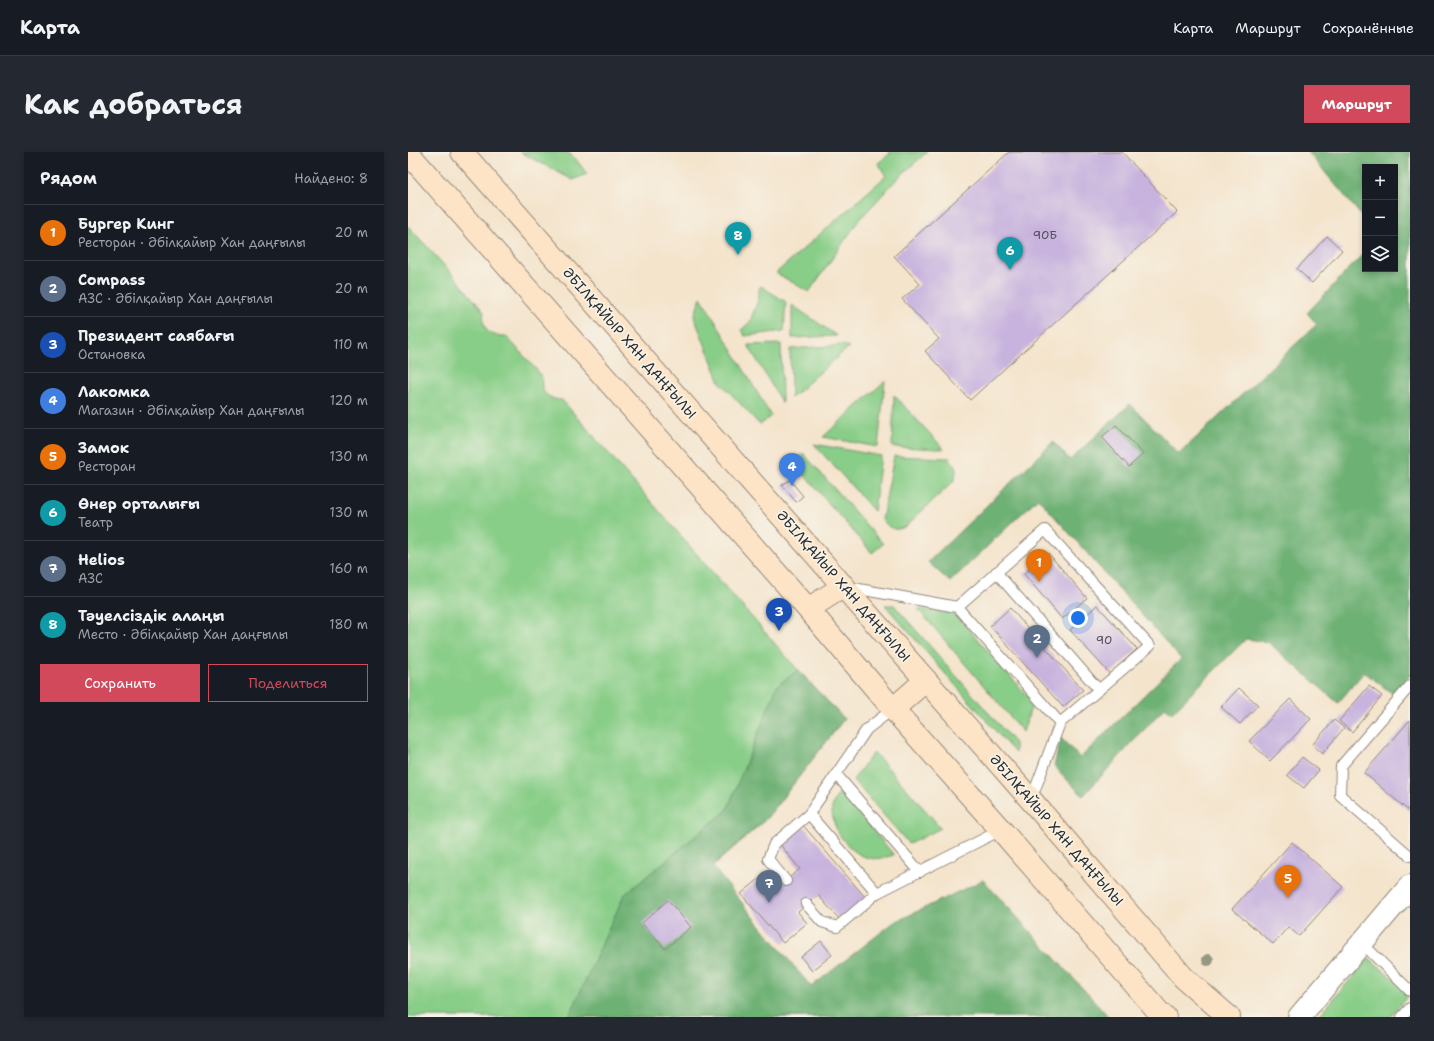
<!DOCTYPE html>
<html lang="ru">
<meta charset="utf-8">
<style>
:root{--surface:#171b24;--page:#242831;--text:#f1f3f6;--muted:#9ea1a6;--line:#363941;--accent:#d1495b}
body{margin:0;font-family:"Shantell Sans",sans-serif;background:var(--page);color:var(--text)}
.controls{position:absolute;right:12px;top:12px;display:grid;overflow:hidden;border-radius:0px;box-shadow:0 2px 6px #0003}
.controls button{width:36px;height:36px;display:grid;place-items:center;padding:0;border:0;border-bottom:1px solid var(--line);background:var(--surface);color:var(--text);font:20px sans-serif}
.you{position:absolute;left:670px;top:466px;width:14px;height:14px;margin:-10px;border:3px solid #fff;border-radius:50%;background:#1a73e8;box-shadow:0 0 0 6px #1a73e833}
.badge{display:grid;place-items:center;width:26px;height:26px;border-radius:50%;background:var(--accent);color:#fff;font-size:13px;font-weight:700}
.pin{position:absolute;translate:-50% -33px;filter:drop-shadow(0 1px 2px #0008)}
.pin::after{content:'';position:absolute;top:21px;width:14px;height:12px;background:inherit;clip-path:polygon(0 0,100% 0,50% 100%)}
.list{margin:0;padding:0;list-style:none}
h2{display:flex;justify-content:space-between;align-items:center;height:52px;margin:0;padding:0 16px;font-size:17px}
h2 small{font-size:13px;font-weight:400;color:var(--muted)}
.list li{display:grid;grid-template-columns:26px 1fr auto;gap:12px;align-items:center;box-sizing:border-box;height:56px;padding:0 16px;border-top:1px solid var(--line)}
.list b{display:block;font-size:15px;white-space:nowrap}
.list p{margin:0;font-size:13px;white-space:nowrap;color:var(--muted)}
.list em{font-size:13px;font-style:normal;color:var(--muted)}
.actions{display:flex;gap:8px;padding:12px 16px}
.actions a{flex:1;padding:9px 0;border:1px solid var(--accent);border-radius:0px;text-align:center;font-size:14px;color:var(--accent)}
.actions .main{background:var(--accent);color:#fff}
.icon{flex:none;width:22px;height:22px;fill:none;stroke:currentColor;stroke-width:2;stroke-linecap:round;stroke-linejoin:round}
.map{position:relative;flex:none;width:1002px;height:865px;overflow:hidden;border-radius:0px}
header{display:flex;align-items:center;gap:24px;box-sizing:border-box;height:56px;padding:0 20px;background:var(--surface);border-bottom:1px solid var(--line)}
header strong{font-size:19px}
nav{display:flex;gap:22px;margin-inline-start:auto;font-size:14px}
.intro{display:flex;align-items:center;justify-content:space-between;box-sizing:border-box;height:96px;padding:0 24px}
h1{margin:0;font-size:28px}
.button{padding:10px 18px;border-radius:0px;background:var(--accent);color:#fff;font-size:14px;font-weight:700}
main{display:flex;gap:24px;padding:0 24px}
aside{flex:1;background:var(--surface);border-radius:0px;box-shadow:0 2px 6px #0003}
.map>svg:first-child{display:block}
.green{fill:#89ce88;stroke:#5a7c5a}
.forest{fill:#6eb174;stroke:#4c6e50}
.building{fill:#c8b3de}
.lines{fill:none;stroke-linecap:round;stroke-linejoin:round}
.service-casing{stroke:#90887c;stroke-width:12}
.tertiary-casing{stroke:#90887c;stroke-width:24}
.secondary-casing{stroke:#90887c;stroke-width:24}
.service{stroke:#fff;stroke-width:10}
.tertiary{stroke:#fff;stroke-width:22}
.secondary{stroke:#fee4c6;stroke-width:22}
.tree{fill:#959983}
.labels{text-anchor:middle;dominant-baseline:central;stroke-width:3.5;stroke-linejoin:round;paint-order:stroke}
.number-label{font-size:12px;fill:#524d58}
.street-label{font-size:14px;fill:#2b2b2b;stroke:#f7f3e8}
</style>
<header>
<strong>Карта</strong>
<nav><a>Карта</a><a>Маршрут</a><a>Сохранённые</a></nav>
</header>
<div class="intro"><h1>Как добраться</h1><a class="button">Маршрут</a></div>
<main>
<aside>
<h2>Рядом<small>Найдено: 8</small></h2>
<ul class="list">
<li><span class="badge" style="background:#e8710a">1</span><div><b>Бургер Кинг</b><p>Ресторан · Әбілқайыр Хан даңғылы</p></div><em>20 m</em></li>
<li><span class="badge" style="background:#5c6f8a">2</span><div><b>Compass</b><p>АЗС · Әбілқайыр Хан даңғылы</p></div><em>20 m</em></li>
<li><span class="badge" style="background:#1a4fb4">3</span><div><b>Президент саябағы</b><p>Остановка</p></div><em>110 m</em></li>
<li><span class="badge" style="background:#3f7fe0">4</span><div><b>Лакомка</b><p>Магазин · Әбілқайыр Хан даңғылы</p></div><em>120 m</em></li>
<li><span class="badge" style="background:#e8710a">5</span><div><b>Замок</b><p>Ресторан</p></div><em>130 m</em></li>
<li><span class="badge" style="background:#0f9aa8">6</span><div><b>Өнер орталығы</b><p>Театр</p></div><em>130 m</em></li>
<li><span class="badge" style="background:#5c6f8a">7</span><div><b>Helios</b><p>АЗС</p></div><em>160 m</em></li>
<li><span class="badge" style="background:#0f9aa8">8</span><div><b>Тәуелсіздік алаңы</b><p>Место · Әбілқайыр Хан даңғылы</p></div><em>180 m</em></li>
</ul>
<div class="actions"><a class="main">Сохранить</a><a>Поделиться</a></div>
</aside>
<div class="map">
<svg width="1002" height="865" viewBox="0 0 1002 865">
<rect width="100%" height="100%" fill="#f7f3e8"/>
<filter id="ink" filterUnits="userSpaceOnUse"><feTurbulence type="fractalNoise" baseFrequency=".025" numOctaves="2"/><feDisplacementMap in="SourceGraphic" scale="8" xChannelSelector="R" yChannelSelector="G"/><feConvolveMatrix kernelMatrix="1 2 1 2 8 2 1 2 1" color-interpolation-filters="sRGB"/></filter>
<filter id="wash" filterUnits="userSpaceOnUse"><feTurbulence type="fractalNoise" baseFrequency=".012" numOctaves="4" result="noise"/><feDisplacementMap in="SourceGraphic" scale="16" xChannelSelector="R" yChannelSelector="G"/><feGaussianBlur stdDeviation="0.9" result="paint"/><feColorMatrix in="noise" values="0 0 0 0 0 0 0 0 0 0 0 0 0 0 0 0 0 1.4 0 .05"/><feComposite in="paint" operator="in"/></filter>
<g filter="url(#wash)">
<rect width="100%" height="100%" fill="#f4e4cc"/>
<!-- green -->
<path class="green" d="M112,0H159L167,6L179,22L165,28Z
M481,0H519L489,27L451,68L401,140L368,121L478,24L470,11L482,2Z
M0,74L47,125L76,160C73,177 81,185 98,184L134,224C132,240 138,247 154,248L390,518L436,567L358,667L304,715L413,847L514,865H0Z
M353,134L378,150L376,179L337,184L333,178L342,170L351,145V136Z
M293,145L363,264L352,273L312,230L286,165Z
M384,153L429,184L384,186Z
M373,192L374,251L340,193Z
M435,193L441,195L383,246L382,197Z
M477,229L470,295L415,285Z
M486,243L536,297L484,295Z
M406,292L473,304L466,359Z
M395,301L475,392L464,401L385,310Z
M486,304L542,306C549,316 550,319 545,330L497,375C486,380 482,376 474,368Z
M477,453H486L607,591V601Z
M510,457L547,462L625,550L615,580Z
M466,600L533,676L501,692L445,628Z
M432,640L486,703C478,705 470,708 461,706C442,702 425,679 424,660C423,652 428,646 432,640Z
M961,806L1002,841L982,865H913L911,864Z"/>
<!-- forest -->
<path class="forest" d="M900,0H1002V523L985,542L956,520L930,551L860,490L838,487L764,561L757,555L675,644L646,614L653,586L672,606L773,507L630,346L542,430L520,410L645,290L662,308L722,252L771,302L909,172L899,161L957,100V117H987V15H957V68Z
M390,518L436,567L358,667L304,714L403,835L485,771L575,728L701,865H161L216,743L319,658L369,534Z"/>
<g id="blocks">
<!-- building -->
<path class="building" d="M601,0H714L769,60L562,248L517,199L531,187L494,147L512,132L486,104Z
M919,84L934,98L904,131L889,117Z
M708,273L735,302L721,315L694,285Z
M382,328L395,344L388,350L374,333Z
M640,401L679,446L654,467L616,422Z
M689,453L729,497L702,522L662,478Z
M602,456L675,538L655,555L582,474Z
M961,534L974,544L944,580L931,569Z
M831,536L850,553L832,572L813,555Z
M882,547L903,567L862,609L841,589Z
M926,568L936,576L914,602L904,593Z
M1002,568V660L956,621Z
M894,605L911,618L896,636L879,623Z
M393,671L458,746L432,768L410,743L390,760L399,771L375,791L333,742L357,722L369,736L392,717L370,690Z
M884,690L935,735L891,784L880,775L865,792L824,757Z
M260,748L283,775L257,797L234,771Z
M413,789L424,803L404,819L393,805Z"/>
</g>
</g>
<g filter="url(#ink)">
<use href="#blocks" fill-opacity="0" stroke="#90887c" stroke-width="1"/>
<g class="lines">
<!-- service casing -->
<g class="service-casing">
<path id="service" d="M588,420L691,538
M440,435L549,455L652,571
M549,455L637,378L742,494L652,571L623,648
M1002,534L933,614L932,643L1002,704
M485,557L459,577L401,662L469,741L593,678
M428,622L512,720
M378,729L360,707L366,692L401,662
M398,752L414,770L429,775L469,741
M954,791L1002,839
M994,865L1002,856"/>
</g>
<!-- tertiary casing -->
<g class="tertiary-casing">
<path id="tertiary" d="M891,865L1002,734"/>
</g>
<!-- secondary casing -->
<g class="secondary-casing">
<path id="secondary" d="M54,0L623,648L776,826L821,865
M0,1L400,457L485,557L593,678L750,859L757,865
M400,457L436,434
M485,557L518,528"/>
</g>
<!-- service -->
<use href="#service" class="service"/>
<!-- tertiary -->
<use href="#tertiary" class="tertiary"/>
<!-- secondary -->
<use href="#secondary" class="secondary"/>
</g>
<!-- trees -->
<circle class="tree" cx="800" cy="808" r="6"/>
</g>
<g class="labels">
<!-- number labels -->
<g class="number-label">
<text x="637" y="83">90Б</text>
<text x="696" y="488">90</text>
</g>
<!-- street labels -->
<g class="street-label">
<text transform="translate(222 191) rotate(49)">ӘБІЛҚАЙЫР ХАН ДАҢҒЫЛЫ</text>
<text transform="translate(436 434) rotate(49)">ӘБІЛҚАЙЫР ХАН ДАҢҒЫЛЫ</text>
<text transform="translate(649 678) rotate(49)">ӘБІЛҚАЙЫР ХАН ДАҢҒЫЛЫ</text>
</g>
</g>
</svg>
<div class="controls">
<button>+</button>
<button>−</button>
<button><svg class="icon" aria-label="layers" viewBox="0 0 24 24"><path d="M12 4l9 5-9 5-9-5zM3 14l9 5 9-5"/></svg></button>
</div>
<div class="you"></div>
<div class="pin badge" style="left:631px;top:430px;background:#e8710a">1</div>
<div class="pin badge" style="left:629px;top:506px;background:#5c6f8a">2</div>
<div class="pin badge" style="left:371px;top:479px;background:#1a4fb4">3</div>
<div class="pin badge" style="left:384px;top:334px;background:#3f7fe0">4</div>
<div class="pin badge" style="left:880px;top:746px;background:#e8710a">5</div>
<div class="pin badge" style="left:602px;top:118px;background:#0f9aa8">6</div>
<div class="pin badge" style="left:361px;top:751px;background:#5c6f8a">7</div>
<div class="pin badge" style="left:330px;top:103px;background:#0f9aa8">8</div>
</div>
</main>
